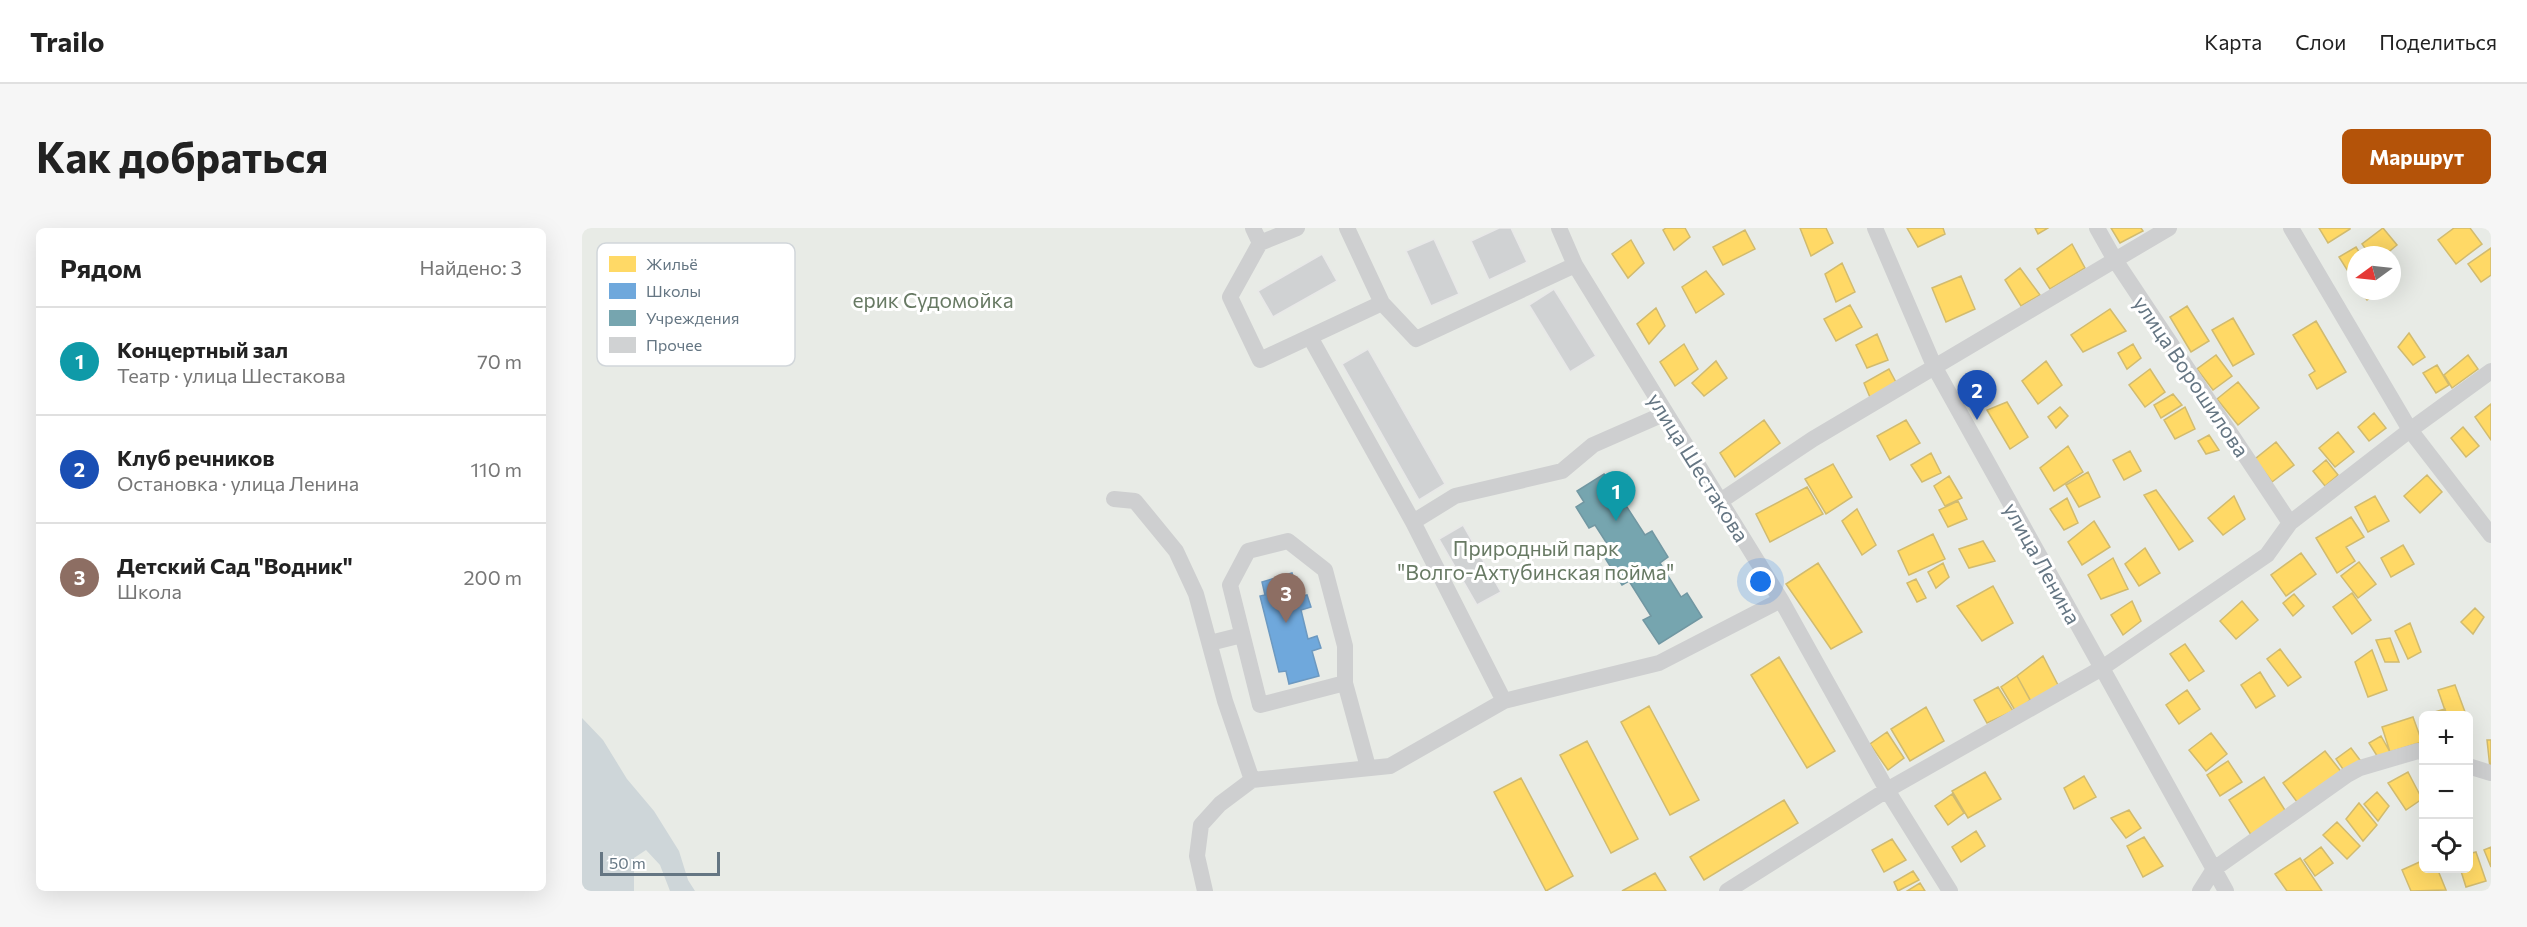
<!DOCTYPE html>
<html lang="ru">
<meta charset="utf-8">
<style>
:root{--surface:#fff;--page:#f6f6f6;--text:#222;--muted:#767676;--line:#e0e0e0;--accent:#b45309}
body{margin:0;font-family:Commissioner,sans-serif;background:var(--page);color:var(--text)}
.controls{position:absolute;right:18px;bottom:18px;display:grid;overflow:hidden;border-radius:9px;box-shadow:0 6px 24px #0002}
.controls button{width:54px;height:54px;display:grid;place-items:center;padding:0;border:0;border-bottom:2px solid var(--line);background:var(--surface);color:var(--text);font:30px sans-serif}
.compass{position:absolute;left:1765px;top:18px;width:54px;height:54px;border-radius:50%;background:var(--surface);box-shadow:0 6px 24px #0002;rotate:255deg}
.scale{position:absolute;left:18px;bottom:15px;width:120px;box-sizing:border-box;padding-left:6px;border:3px solid #657683;border-top:0;font-size:16px;line-height:21px;white-space:nowrap;color:#657683;-webkit-text-stroke:4px #fff;paint-order:stroke}
.you{position:absolute;left:1179px;top:354px;width:21px;height:21px;margin:-15px;border:4px solid #fff;border-radius:50%;background:#1a73e8;box-shadow:0 0 0 9px #1a73e833}
.badge{display:grid;place-items:center;width:39px;height:39px;border-radius:50%;background:var(--accent);color:#fff;font-size:20px;font-weight:700}
.pin{position:absolute;translate:-50% -50px;filter:drop-shadow(0 2px 3px #0008)}
.pin::after{content:'';position:absolute;top:32px;width:21px;height:18px;background:inherit;clip-path:polygon(0 0,100% 0,50% 100%)}
.list{margin:0;padding:0;list-style:none}
h2{display:flex;justify-content:space-between;align-items:center;height:78px;margin:0;padding:0 24px;font-size:26px}
h2 small{font-size:20px;font-weight:400;color:var(--muted)}
.list li{display:grid;grid-template-columns:39px 1fr auto;gap:18px;align-items:center;box-sizing:border-box;height:108px;padding:0 24px;border-top:2px solid var(--line)}
.list b{display:block;font-size:22px;white-space:nowrap}
.list p{margin:0;font-size:20px;white-space:nowrap;color:var(--muted)}
.list em{font-size:20px;font-style:normal;color:var(--muted)}
.icon{flex:none;width:33px;height:33px;fill:none;stroke:currentColor;stroke-width:2;stroke-linecap:round;stroke-linejoin:round}
.map{position:relative;flex:none;width:1909px;height:663px;overflow:hidden;border-radius:9px}
header{display:flex;align-items:center;gap:36px;box-sizing:border-box;height:84px;padding:0 30px;background:var(--surface);border-bottom:2px solid var(--line)}
header strong{font-size:28px}
nav{display:flex;gap:33px;margin-inline-start:auto;font-size:21px}
.intro{display:flex;align-items:center;justify-content:space-between;box-sizing:border-box;height:144px;padding:0 36px}
h1{margin:0;font-size:42px}
.button{padding:15px 27px;border-radius:9px;background:var(--accent);color:#fff;font-size:21px;font-weight:700}
main{display:flex;gap:36px;padding:0 36px}
aside{flex:1;background:var(--surface);border-radius:9px;box-shadow:0 6px 24px #0002}
.map>svg:first-child{display:block}
.green{fill:#e8ebe6;fill-rule:evenodd}
.water{fill:#ced6d9}
.homes{fill:#ffd966;stroke:#d1bb6f;stroke-width:1.5}
.schools{fill:#6fa8dc;stroke:#6c99c1;stroke-width:1.5}
.public{fill:#76a5af;stroke:#7197a2;stroke-width:1.5}
.building{fill:#d0d2d3;stroke:#e8e8e8;stroke-width:1.5}
.lines{fill:none;stroke-linecap:round;stroke-linejoin:round}
.minor{stroke:#cecfd0;stroke-width:16}
.labels{text-anchor:middle;dominant-baseline:central;stroke-width:6;stroke-linejoin:round;paint-order:stroke}
.park-label{font-size:21px;fill:#687a64;stroke:#fff}
.street-label{font-size:21px;fill:#657683;stroke:#fff}
.key{fill:#fff;stroke:#d1d6da;stroke-width:1.5}
.key-label{font-size:16px;fill:#657683}
</style>
<header>
<strong>Trailo</strong>
<nav><a>Карта</a><a>Слои</a><a>Поделиться</a></nav>
</header>
<div class="intro"><h1>Как добраться</h1><a class="button">Маршрут</a></div>
<main>
<aside>
<h2>Рядом<small>Найдено: 3</small></h2>
<ul class="list">
<li><span class="badge" style="background:#0f9aa8">1</span><div><b>Концертный зал</b><p>Театр · улица Шестакова</p></div><em>70 m</em></li>
<li><span class="badge" style="background:#1a4fb4">2</span><div><b>Клуб речников</b><p>Остановка · улица Ленина</p></div><em>110 m</em></li>
<li><span class="badge" style="background:#8d6e63">3</span><div><b>Детский Сад &quot;Водник&quot;</b><p>Школа</p></div><em>200 m</em></li>
</ul>
</aside>
<div class="map">
<svg width="1909" height="663" viewBox="0 0 1909 663">
<rect width="100%" height="100%" fill="#f9f9f9"/>
<!-- green -->
<path class="green" d="M0,0H1909V663H0ZM1774,27H1810V63H1774ZM1842,488H1886V640H1842Z"/>
<!-- water -->
<path class="water" d="M0,490L21,512L45,551L72,583L97,623L106,652L113,663H88L78,637L64,622L52,630V663H0Z"/>
<!-- homes -->
<path class="homes" d="M1084,0H1103L1108,9L1092,22L1081,2Z
M1218,0H1244L1251,15L1229,28Z
M1325,0H1361L1363,6L1336,19Z
M1453,0H1466L1456,6Z
M1529,0H1559L1561,3L1538,15Z
M1737,0H1768V1L1746,15Z
M1801,0L1815,17L1803,27H1788L1780,16Z
M1872,0H1888L1900,16L1874,36L1856,12Z
M1163,2L1173,21L1141,37L1131,19Z
M1049,12L1062,35L1046,50L1030,26Z
M1490,16L1503,40L1468,61L1455,41Z
M1774,19L1779,27H1774V56L1757,29Z
M1909,20V47L1899,54L1886,36Z
M1260,35L1273,64L1254,74L1243,46Z
M1438,40L1458,67L1439,78L1423,52Z
M1124,43L1142,66L1114,85L1100,59Z
M1379,48L1393,81L1364,94L1350,60Z
M1778,63H1798L1785,72Z
M1268,77L1280,99L1254,113L1242,91Z
M1605,78L1627,113L1609,124L1588,89Z
M1074,80L1083,98L1067,116L1055,96Z
M1528,81L1544,103L1501,124L1489,107Z
M1651,90L1672,126L1651,138L1630,102Z
M1734,93L1764,144L1735,161L1727,147L1733,143L1711,107Z
M1827,105L1843,129L1831,137L1816,119Z
M1295,106L1306,132L1285,140L1274,117Z
M1102,116L1116,141L1093,158L1078,134Z
M1551,116L1559,130L1545,141L1536,125Z
M1634,127L1650,148L1631,162L1615,141Z
M1886,127L1896,141L1870,160L1862,147Z
M1134,133L1145,150L1122,168L1110,155Z
M1464,133L1480,157L1456,176L1440,153Z
M1855,137L1867,157L1854,165L1841,145Z
M1307,141L1317,160L1290,174L1282,155Z
M1568,141L1583,164L1563,179L1547,157Z
M1656,154L1677,180L1656,197L1635,171Z
M1591,166L1600,177L1579,190L1572,177Z
M1425,174L1446,209L1428,221L1405,182Z
M1909,176V212L1893,189Z
M1478,179L1486,188L1474,200L1466,189Z
M1603,179L1613,201L1593,211L1582,192Z
M1792,185L1804,200L1787,213L1776,199Z
M1182,192L1198,215L1153,249L1138,225Z
M1324,192L1338,215L1308,232L1295,208Z
M1881,199L1897,218L1884,229L1869,210Z
M1756,204L1772,224L1753,239L1737,220Z
M1627,207L1637,222L1624,226L1616,213Z
M1694,214L1712,237L1690,254L1673,231Z
M1486,218L1501,244L1472,263L1458,240Z
M1548,223L1559,243L1542,252L1531,232Z
M1349,225L1359,245L1340,254L1329,237Z
M1744,232L1756,247L1743,258L1731,243Z
M1251,236L1270,269L1244,286L1223,251Z
M1506,244L1518,269L1497,279L1484,257Z
M1845,247L1860,264L1838,285L1822,268Z
M1367,248L1380,270L1363,278L1352,258Z
M1225,259L1241,286L1188,314L1174,286Z
M1574,262L1611,313L1597,322L1562,267Z
M1652,268L1663,291L1641,307L1626,290Z
M1793,268L1807,293L1786,304L1773,279Z
M1485,270L1496,295L1482,302L1468,281Z
M1376,273L1385,291L1366,299L1357,282Z
M1275,281L1294,317L1280,327L1260,293Z
M1769,289L1782,309L1764,319L1773,333L1755,345L1734,310Z
M1512,293L1528,319L1500,337L1486,314Z
M1351,306L1363,331L1327,347L1316,323Z
M1401,313L1413,333L1387,340L1377,321Z
M1821,317L1832,336L1809,349L1799,330Z
M1563,320L1578,345L1557,358L1543,336Z
M1719,325L1734,346L1704,368L1689,347Z
M1531,330L1546,361L1519,371L1506,347Z
M1777,334L1794,356L1776,370L1759,348Z
M1236,335L1280,404L1249,421L1204,356Z
M1361,335L1367,349L1354,360L1346,344Z
M1334,351L1344,370L1335,374L1325,355Z
M1411,358L1431,395L1400,413L1375,378Z
M1770,365L1789,392L1770,406L1751,379Z
M1712,366L1722,378L1711,388L1701,375Z
M1550,373L1559,393L1541,407L1529,387Z
M1660,373L1676,392L1654,411L1638,393Z
M1893,380L1902,389L1891,406L1879,394Z
M1828,395L1839,424L1826,431L1813,403Z
M1808,410L1817,434H1803L1794,412Z
M1603,416L1622,443L1607,453L1588,426Z
M1698,421L1719,449L1706,458L1685,431Z
M1790,422L1805,462L1786,469L1773,434Z
M1461,428L1476,457L1450,475L1435,448Z
M1197,429L1253,523L1225,540L1169,447Z
M1678,444L1693,468L1674,480L1659,457Z
M1435,448L1448,472L1434,484L1419,459Z
M1873,457L1883,484L1865,488L1856,462Z
M1416,459L1431,483L1405,495L1392,472Z
M1605,462L1618,481L1597,496L1584,477Z
M1067,478L1117,572L1088,587L1039,494Z
M1344,479L1362,513L1328,533L1309,501Z
M1863,481L1865,488H1847L1846,486Z
M1831,489L1840,514L1808,524L1800,499Z
M1305,504L1322,530L1306,542L1288,516Z
M1629,505L1645,526L1624,543L1607,522Z
M1799,508L1808,524L1797,531L1787,515Z
M1905,512H1909V540H1908Z
M1005,513L1056,611L1029,625L978,527Z
M1769,520L1781,536L1765,547L1754,531Z
M1743,523L1761,546L1718,578L1701,555Z
M1646,533L1660,554L1638,568L1625,547Z
M1403,544L1419,571L1386,590L1370,563Z
M1826,544L1840,571L1824,582L1806,555Z
M1502,548L1514,569L1492,581L1482,560Z
M1886,548H1890L1888,567H1886Z
M1682,549L1706,587L1671,610L1647,572Z
M939,550L991,648L964,663L912,564Z
M1795,564L1807,578L1796,593L1782,576Z
M1370,566L1382,585L1366,597L1353,578Z
M1202,572L1216,595L1122,652L1108,629Z
M1777,575L1795,597L1781,613L1764,591Z
M1547,582L1559,600L1544,610L1529,590Z
M1755,594L1778,618L1765,631L1741,607Z
M1394,603L1403,618L1379,634L1370,619Z
M1562,609L1581,638L1561,649L1545,618Z
M1310,611L1324,632L1302,644L1290,622Z
M1739,619L1751,635L1733,648L1722,632Z
M1909,619V639L1902,622Z
M1894,624L1904,653L1884,659L1878,640H1886V626Z
M1718,630L1740,663H1705L1693,646Z
M1842,632V640H1855L1864,662L1829,663L1820,642Z
M1331,643L1337,652L1316,663L1312,654Z
M1073,645L1084,663H1040Z
M1338,655L1343,663H1325Z"/>
<!-- schools -->
<path class="schools" d="M710,345L716,369L725,367L729,379L719,382L726,411L735,408L739,420L730,423L737,448L707,456L704,443L697,444L678,368L683,367L680,354Z"/>
<!-- public -->
<path class="public" d="M1022,246L1029,258L1036,254L1048,273L1043,276L1063,307L1070,303L1086,329L1078,335L1099,369L1105,365L1120,389L1077,416L1061,392L1069,388L1047,353L1040,357L1023,330L1031,325L1013,297L1007,300L994,279L1002,274L995,263Z"/>
<!-- building -->
<path class="building" d="M917,0H929L945,34L907,52L889,13Z
M852,11L877,66L849,78L824,23Z
M740,26L755,53L691,89L676,63Z
M972,61L1014,128L988,144L947,77Z
M786,121L863,256L837,272L760,136Z
M881,297L919,364L895,377L857,311Z"/>
<g class="lines">
<!-- minor -->
<path class="minor" d="M671,0L678,15
M715,0L678,15L648,69L678,132L800,75
M765,0L800,75L834,111L993,37
M977,0L993,37L1199,372L1305,562L1368,663
M1293,0L1353,140L1644,663
M1515,0L1533,32L1708,295
M1709,0L1828,202L1909,307
M728,109L831,294L922,473
M532,271L553,273L594,323L614,366L643,473L670,552
M1137,274L1231,211L1587,0
M831,294L873,268L980,243L1011,217L1084,185
M628,415L660,407
M763,455V418L743,342L706,313L666,323L648,357L678,477L763,455L786,539
M1886,538L1909,545
M623,663L615,628L619,597L638,576L670,552L808,538L922,473L1077,435L1199,372
M1145,663L1305,562L1520,440L1685,327L1708,295L1828,202L1909,143
M1618,663L1632,641L1765,547L1778,540L1836,523L1842,525"/>
</g>
<g class="labels">
<!-- park labels -->
<g class="park-label">
<text x="351" y="71">ерик Судомойка</text>
<text x="954" y="319">Природный парк<tspan x="954" dy="24">"Волго-Ахтубинская пойма"</tspan></text>
</g>
<!-- street labels -->
<g class="street-label">
<text transform="translate(1610 148) rotate(56)">улица Ворошилова</text>
<text transform="translate(1117 239) rotate(58)">улица Шестакова</text>
<text transform="translate(1461 335) rotate(61)">улица Ленина</text>
</g>
</g>
<!-- legend -->
<rect x="15" y="15" width="198" height="123" rx="9" class="key"/>
<rect x="27" y="28" width="27" height="16" fill="#ffd966"/>
<rect x="27" y="55" width="27" height="16" fill="#6fa8dc"/>
<rect x="27" y="82" width="27" height="16" fill="#76a5af"/>
<rect x="27" y="109" width="27" height="16" fill="#d0d2d3"/>
<g class="key-label">
<text x="64" y="42">Жильё</text>
<text x="64" y="69">Школы</text>
<text x="64" y="96">Учреждения</text>
<text x="64" y="123">Прочее</text>
</g>
</svg>
<div class="controls">
<button>+</button>
<button>−</button>
<button><svg class="icon" aria-label="locate" viewBox="0 0 24 24"><circle cx="12" cy="12" r="6"/><path d="M12 2v4M12 18v4M2 12h4M18 12h4"/></svg></button>
</div>
<svg class="compass" viewBox="-18 -18 36 36"><path d="M0-13l5 13h-10z" fill="#e53935"/><path d="M0 13l5-13h-10z" fill="#767676"/></svg>
<div class="scale">50 m</div>
<div class="you"></div>
<div class="pin badge" style="left:1034px;top:293px;background:#0f9aa8">1</div>
<div class="pin badge" style="left:1395px;top:192px;background:#1a4fb4">2</div>
<div class="pin badge" style="left:704px;top:395px;background:#8d6e63">3</div>
</div>
</main>
